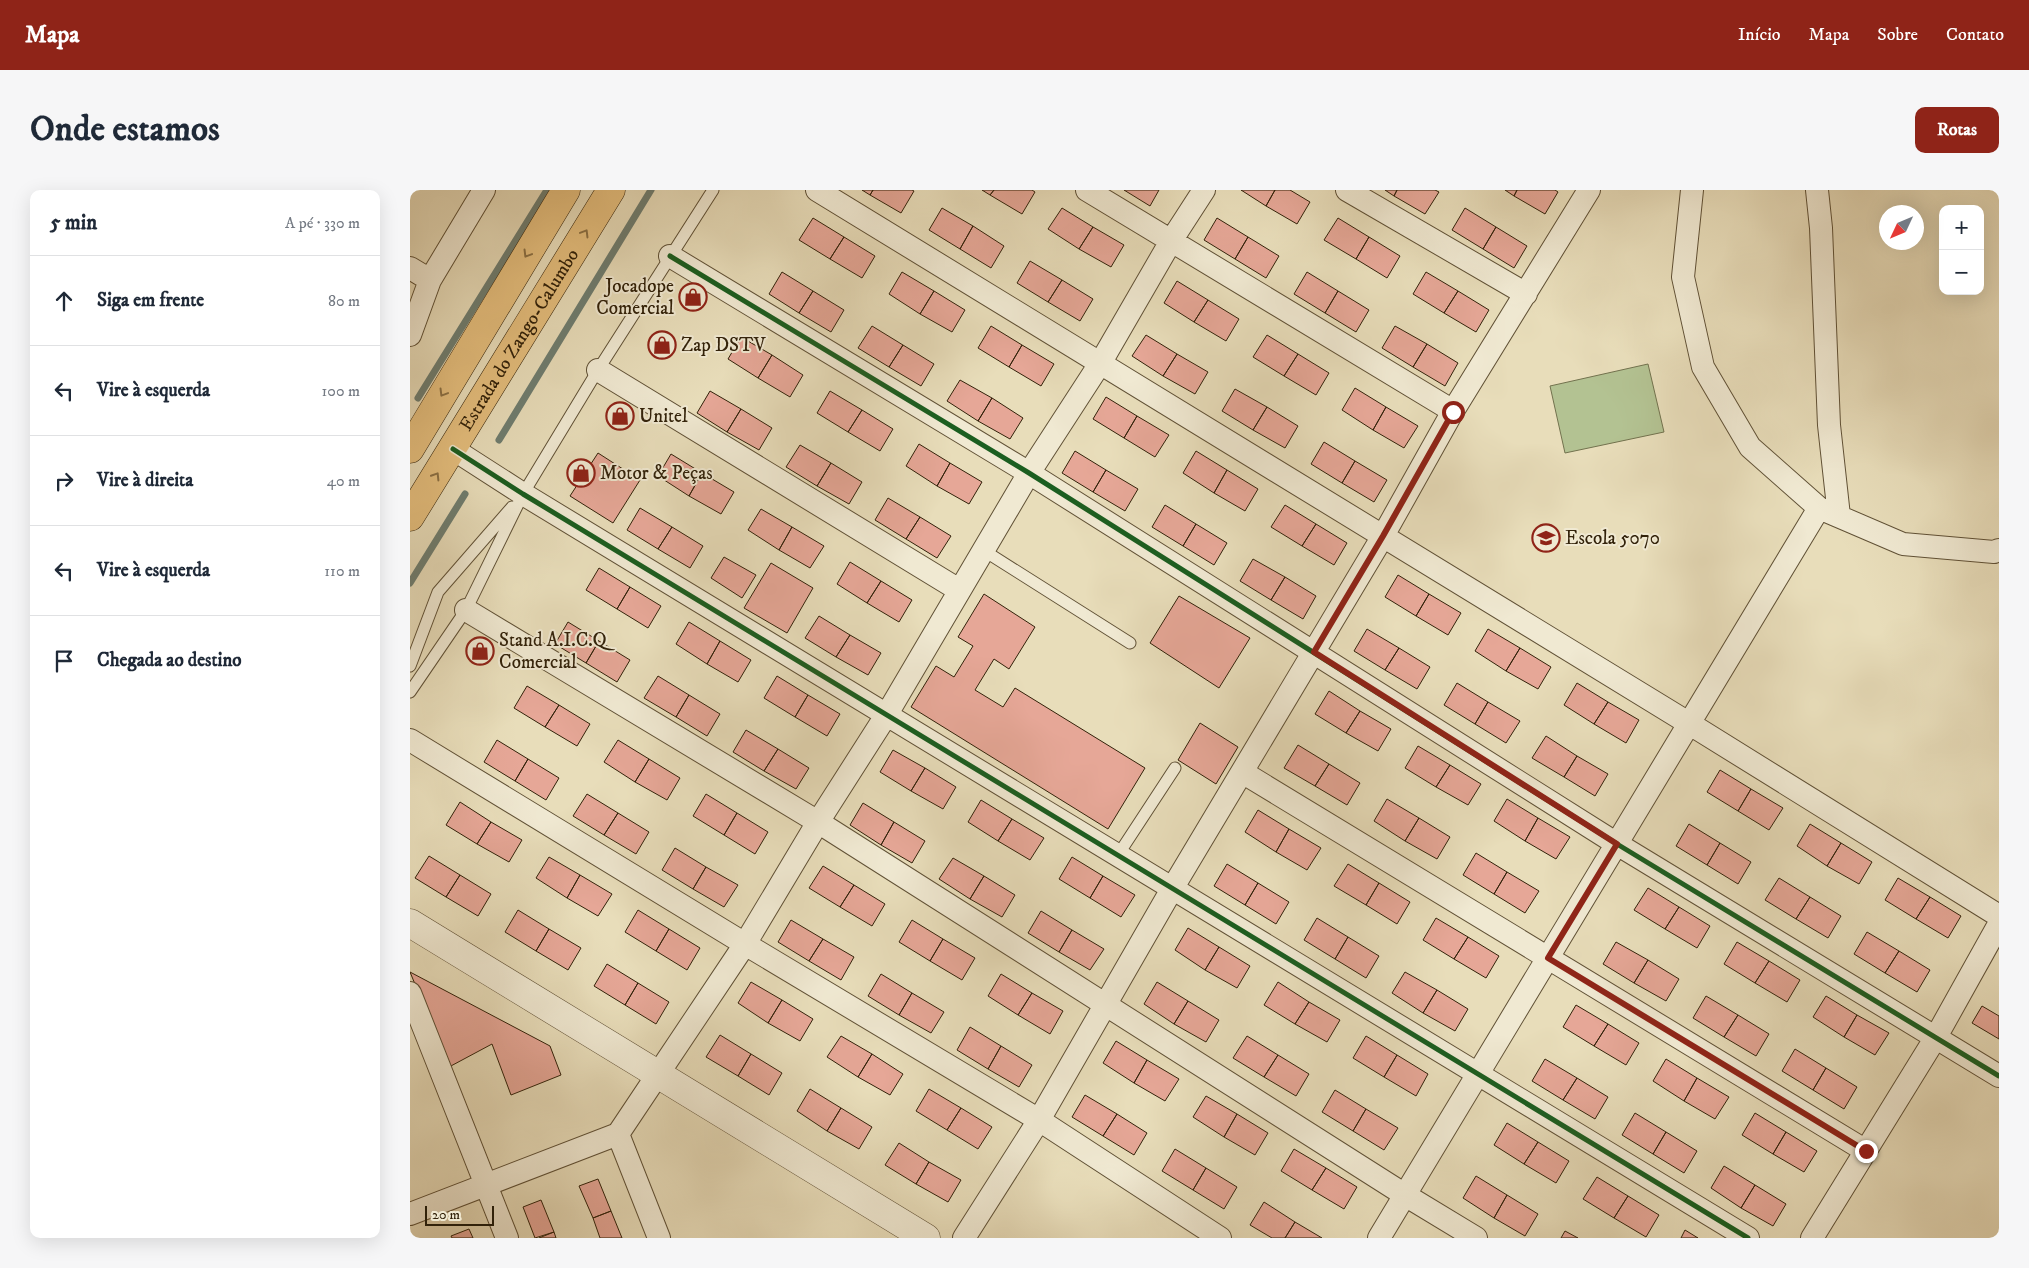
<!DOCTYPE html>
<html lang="pt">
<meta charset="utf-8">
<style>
:root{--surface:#fff;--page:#f6f6f7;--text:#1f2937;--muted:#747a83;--line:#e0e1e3;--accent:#8f2418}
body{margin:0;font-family:"IM FELL DW Pica",serif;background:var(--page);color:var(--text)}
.controls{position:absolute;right:15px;top:15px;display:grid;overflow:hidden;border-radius:10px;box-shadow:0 5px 20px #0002}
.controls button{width:45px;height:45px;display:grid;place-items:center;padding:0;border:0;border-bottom:1px solid var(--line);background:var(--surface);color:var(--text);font:25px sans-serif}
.compass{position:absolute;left:1469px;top:15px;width:45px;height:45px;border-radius:50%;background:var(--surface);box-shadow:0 5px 20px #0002;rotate:226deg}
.scale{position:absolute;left:15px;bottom:12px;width:69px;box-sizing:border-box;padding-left:5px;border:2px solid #32220a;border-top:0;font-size:14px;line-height:18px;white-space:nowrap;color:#32220a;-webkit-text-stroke:4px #f0e9d2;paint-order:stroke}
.stop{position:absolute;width:15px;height:15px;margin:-11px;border:4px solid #8f2418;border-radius:50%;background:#fff}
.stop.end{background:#8f2418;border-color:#fff;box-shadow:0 1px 5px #0008}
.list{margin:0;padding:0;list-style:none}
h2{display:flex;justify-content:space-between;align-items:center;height:65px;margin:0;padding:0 20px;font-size:21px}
h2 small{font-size:16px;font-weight:400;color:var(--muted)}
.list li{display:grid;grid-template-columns:32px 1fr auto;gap:15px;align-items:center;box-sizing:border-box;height:90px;padding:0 20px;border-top:1px solid var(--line)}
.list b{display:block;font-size:19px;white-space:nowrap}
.list em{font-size:16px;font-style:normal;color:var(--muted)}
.icon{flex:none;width:28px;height:28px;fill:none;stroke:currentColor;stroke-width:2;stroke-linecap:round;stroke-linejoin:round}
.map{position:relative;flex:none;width:1589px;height:1048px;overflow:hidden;border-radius:10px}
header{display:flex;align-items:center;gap:30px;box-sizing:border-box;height:70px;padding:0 25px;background:var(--accent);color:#fff}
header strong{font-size:24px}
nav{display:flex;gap:28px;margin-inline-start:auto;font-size:18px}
.intro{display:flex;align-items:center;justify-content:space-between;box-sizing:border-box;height:120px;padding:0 30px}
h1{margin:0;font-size:35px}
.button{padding:12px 22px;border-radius:10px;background:var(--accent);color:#fff;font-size:18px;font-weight:700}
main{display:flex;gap:30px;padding:0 30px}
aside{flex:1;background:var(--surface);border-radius:10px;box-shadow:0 5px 20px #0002}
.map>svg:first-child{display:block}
.green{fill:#b3c292;stroke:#72724e}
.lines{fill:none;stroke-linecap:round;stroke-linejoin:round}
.stream{stroke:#6f7e71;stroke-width:7}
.building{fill:#e6a797;stroke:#32220a}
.service-casing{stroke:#605136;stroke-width:13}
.minor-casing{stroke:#605136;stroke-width:24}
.tertiary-casing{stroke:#605136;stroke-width:29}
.primary-casing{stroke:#32220a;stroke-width:29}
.service{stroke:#f0e9d2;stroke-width:11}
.minor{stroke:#f0e9d2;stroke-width:22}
.tertiary{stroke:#f0e9d2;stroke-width:28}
.primary{stroke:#e4be7d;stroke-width:28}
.cycleway-casing{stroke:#f0e9d2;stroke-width:8}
.cycleway{stroke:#1b5e20;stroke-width:5}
.oneway{stroke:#8b7044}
.route{stroke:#8f2418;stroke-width:6}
.labels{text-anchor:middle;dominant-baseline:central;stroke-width:4;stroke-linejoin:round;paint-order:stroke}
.poi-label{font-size:19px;fill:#32220a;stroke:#f0e9d2;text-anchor:start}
.street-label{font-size:19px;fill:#32220a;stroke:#f0e9d2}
</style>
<header>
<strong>Mapa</strong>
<nav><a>Início</a><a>Mapa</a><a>Sobre</a><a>Contato</a></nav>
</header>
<div class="intro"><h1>Onde estamos</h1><a class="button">Rotas</a></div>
<main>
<aside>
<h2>5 min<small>A pé · 330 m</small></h2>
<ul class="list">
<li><svg class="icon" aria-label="ahead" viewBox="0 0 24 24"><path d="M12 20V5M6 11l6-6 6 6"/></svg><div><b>Siga em frente</b></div><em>80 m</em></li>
<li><svg class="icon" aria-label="left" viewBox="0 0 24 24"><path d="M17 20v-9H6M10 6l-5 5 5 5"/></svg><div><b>Vire à esquerda</b></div><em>100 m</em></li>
<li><svg class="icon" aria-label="right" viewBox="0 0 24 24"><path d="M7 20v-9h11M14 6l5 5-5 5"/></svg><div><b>Vire à direita</b></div><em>40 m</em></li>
<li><svg class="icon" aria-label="left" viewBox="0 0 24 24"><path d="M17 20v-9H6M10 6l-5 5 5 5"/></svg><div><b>Vire à esquerda</b></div><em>110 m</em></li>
<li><svg class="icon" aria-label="arrive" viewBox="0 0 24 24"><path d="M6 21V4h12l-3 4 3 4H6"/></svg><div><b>Chegada ao destino</b></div></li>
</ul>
</aside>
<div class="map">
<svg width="1589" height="1048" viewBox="0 0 1589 1048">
<rect width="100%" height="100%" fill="#e8ddba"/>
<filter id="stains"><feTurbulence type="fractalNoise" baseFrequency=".004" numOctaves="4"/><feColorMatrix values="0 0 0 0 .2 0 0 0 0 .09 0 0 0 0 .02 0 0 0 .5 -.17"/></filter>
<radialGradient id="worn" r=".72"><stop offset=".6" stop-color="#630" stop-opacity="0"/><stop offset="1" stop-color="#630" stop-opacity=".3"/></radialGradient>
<!-- green -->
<path class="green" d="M1238,174L1254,242L1155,263L1140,196Z"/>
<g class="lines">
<!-- stream -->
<path class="stream" d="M8,208L137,0
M89,250L241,0
M0,393L55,304"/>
</g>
<!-- building -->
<path class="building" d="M452,0H463L460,5Z
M463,0H502L504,1L491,23L460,5Z
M572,0H584L580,5Z
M584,0H622L625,2L612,24L580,5Z
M714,0H749L740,16Z
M831,0H865L856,16Z
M865,0H880L900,12L887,34L856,16Z
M975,0H987L984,6Z
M987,0H1025L1029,2L1015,24L984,6Z
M1095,0H1107L1104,6Z
M1107,0H1145L1148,2L1135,24L1104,6Z
M532,18L563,36L550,59L519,40Z
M652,18L683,37L669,59L638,39Z
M1055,18L1086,37L1073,59L1042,40Z
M403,28L434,47L420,69L389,50Z
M807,28L838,47L825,69L794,50Z
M928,28L959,47L946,69L914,50Z
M563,36L594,56L581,78L550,59Z
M683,37L714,55L701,77L669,59Z
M1086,37L1117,56L1104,78L1073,59Z
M434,47L465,66L452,88L420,69Z
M838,47L869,66L856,88L825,69Z
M959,47L990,66L977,88L946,69Z
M620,71L652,90L638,112L607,93Z
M372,82L403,101L389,123L359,104Z
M492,82L524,101L510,124L479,104Z
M897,82L928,101L915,123L884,104Z
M1016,82L1048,101L1034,123L1003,104Z
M652,90L683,109L670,131L638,112Z
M767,91L798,110L784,132L754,113Z
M403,101L434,120L421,142L389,123Z
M524,101L555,120L542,142L510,124Z
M928,101L959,120L946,142L915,123Z
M1048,101L1079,120L1066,142L1034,123Z
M798,110L829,129L816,151L784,132Z
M462,136L493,155L479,177L448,158Z
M581,136L612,155L599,177L568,158Z
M985,136L1017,154L1003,177L972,158Z
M736,145L767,164L753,186L722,166Z
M857,145L888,164L874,186L843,167Z
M331,147L362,165L348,188L318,169Z
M1017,154L1048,173L1035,196L1003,177Z
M493,155L524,174L511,196L479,177Z
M612,155L644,174L631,196L599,177Z
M767,164L798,182L785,204L753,186Z
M888,164L919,183L906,205L874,186Z
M362,165L393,185L380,207L348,188Z
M550,190L582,208L568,231L537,211Z
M945,198L976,217L963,240L932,220Z
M825,199L857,217L843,240L812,221Z
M300,201L331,219L317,242L287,223Z
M420,201L452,220L438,242L407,223Z
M696,207L727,226L714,248L683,229Z
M582,208L613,228L600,249L568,231Z
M857,217L888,236L875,258L843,240Z
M976,217L1008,236L994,258L963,240Z
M331,219L362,238L349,260L317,242Z
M452,220L483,239L470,261L438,242Z
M727,226L759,245L745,267L714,248Z
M914,252L945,271L932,293L901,274Z
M509,254L540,273L527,296L496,276Z
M390,255L421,273L407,296L376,277Z
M665,261L696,280L683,302L652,283Z
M786,261L817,280L804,303L773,283Z
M188,263L230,290L203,333L160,306Z
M261,264L292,283L279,306L248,286Z
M945,271L977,290L964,312L932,293Z
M421,273L452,292L439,314L407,296Z
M540,273L572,292L559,314L527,296Z
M696,280L728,299L715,321L683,302Z
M817,280L848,299L835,321L804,303Z
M292,283L324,302L311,324L279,306Z
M478,308L510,327L496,349L465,330Z
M755,315L786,334L773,356L742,337Z
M875,315L906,334L892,356L861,337Z
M230,318L262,337L248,359L217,340Z
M351,319L382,337L369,360L338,340Z
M510,327L541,346L527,368L496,349Z
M786,334L817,353L804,375L773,356Z
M906,334L937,353L924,375L892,356Z
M262,337L293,356L280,378L248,359Z
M382,337L414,356L400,378L369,360Z
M314,367L346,385L332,408L301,388Z
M843,369L875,387L861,410L830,391Z
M440,372L471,391L457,413L427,394Z
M361,373L403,398L377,443L334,418Z
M189,378L220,397L207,419L176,400Z
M988,385L1019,404L1006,426L975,407Z
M875,387L906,406L893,429L861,410Z
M471,391L502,410L489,432L457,413Z
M220,397L251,416L238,438L207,419Z
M574,404L625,437L599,479L584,469L565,500L593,517L605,498L735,578L698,639L501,517L526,476L544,487L563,456L548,447Z
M1019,404L1051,423L1038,445L1006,426Z
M769,406L840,448L809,498L740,453Z
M409,426L440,445L426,467L395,448Z
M158,432L189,451L176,473L145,454Z
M279,432L310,451L297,474L266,454Z
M957,439L989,458L975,480L944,461Z
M1078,439L1110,458L1096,481L1065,461Z
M440,445L471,463L458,485L426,467Z
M189,451L220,470L207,492L176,473Z
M310,451L341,470L328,492L297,474Z
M989,458L1020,477L1007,499L975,480Z
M1110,458L1141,477L1128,499L1096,481Z
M248,486L279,505L266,527L234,508Z
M367,486L398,505L385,527L354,508Z
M1047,493L1078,512L1065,534L1034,515Z
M1167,493L1198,512L1184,534L1154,515Z
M117,496L149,515L135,537L104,518Z
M919,501L950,521L936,543L905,524Z
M279,505L310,524L297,546L266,527Z
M398,505L430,524L417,546L385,527Z
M1078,512L1110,531L1096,553L1065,534Z
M1198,512L1229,530L1216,553L1184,534Z
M149,515L180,534L167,556L135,537Z
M950,521L981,539L968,561L936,543Z
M790,533L828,557L806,594L768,570Z
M336,540L368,559L354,581L323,562Z
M1136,546L1167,566L1154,587L1122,568Z
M87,550L118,569L105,591L74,572Z
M208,550L239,569L225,592L194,572Z
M888,555L919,574L905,596L874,578Z
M1008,556L1040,575L1026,597L995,578Z
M368,559L399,578L386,599L354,581Z
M483,560L515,578L501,601L470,582Z
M1167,566L1198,584L1185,606L1154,587Z
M118,569L149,588L136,610L105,591Z
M239,569L270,588L257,610L225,592Z
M919,574L950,593L937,615L905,596Z
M1040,575L1071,594L1058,615L1026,597Z
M515,578L546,597L533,619L501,601Z
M1310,580L1341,599L1328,621L1297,602Z
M1341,599L1373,618L1359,640L1328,621Z
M177,604L208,623L194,645L163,626Z
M296,604L327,623L314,645L283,626Z
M977,609L1009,628L995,651L964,631Z
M1097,609L1128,628L1115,651L1084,631Z
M571,610L602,629L588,651L558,632Z
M50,612L81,632L67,654L36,635Z
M453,613L484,632L471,655L440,635Z
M848,620L879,639L866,662L835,642Z
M208,623L239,642L226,664L194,645Z
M327,623L358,642L345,664L314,645Z
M1009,628L1040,647L1027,669L995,651Z
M1128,628L1160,647L1146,669L1115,651Z
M602,629L634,648L620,670L588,651Z
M81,632L112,650L99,672L67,654Z
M484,632L515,651L502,673L471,655Z
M1279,634L1310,653L1297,675L1266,656Z
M1400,634L1431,653L1417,676L1387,656Z
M879,639L911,658L897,680L866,662Z
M1310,653L1341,672L1328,694L1297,675Z
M1431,653L1462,672L1449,694L1417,676Z
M265,658L296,677L283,699L252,680Z
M1066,663L1097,682L1084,704L1053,685Z
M19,666L50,685L36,707L5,688Z
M139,667L170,685L157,708L126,688Z
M662,667L693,686L680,708L649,689Z
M543,668L574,686L560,709L529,689Z
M817,674L848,693L835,715L804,696Z
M938,674L969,693L956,715L924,696Z
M413,676L444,695L430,717L399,698Z
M296,677L328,695L314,717L283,699Z
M1097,682L1129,701L1115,723L1084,704Z
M50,685L81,704L68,726L36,707Z
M170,685L202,704L188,726L157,708Z
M574,686L605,705L592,727L560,709Z
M693,686L725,705L711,727L680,708Z
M1369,688L1400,707L1386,729L1355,710Z
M1488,688L1520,707L1506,729L1475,710Z
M848,693L879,712L866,734L835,715Z
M969,693L1000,712L987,734L956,715Z
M444,695L475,714L462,736L430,717Z
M1238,698L1269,717L1255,739L1224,720Z
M1400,707L1431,726L1418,748L1386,729Z
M1520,707L1551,726L1538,748L1506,729Z
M1269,717L1300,736L1287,758L1255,739Z
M108,720L139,739L126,761L95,742Z
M228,720L259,739L246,761L215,742Z
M631,721L662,740L649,762L618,743Z
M907,728L938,747L925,769L894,750Z
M1026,728L1058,747L1044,769L1013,750Z
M381,730L413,749L399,771L368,752Z
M502,730L533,749L520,771L489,752Z
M778,738L809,757L795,780L765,760Z
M139,739L171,758L158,780L126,761Z
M259,739L290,758L277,780L246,761Z
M662,740L694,759L680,780L649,762Z
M1457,742L1489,761L1475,783L1444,764Z
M938,747L969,766L956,788L925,769Z
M1058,747L1089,766L1076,788L1044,769Z
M413,749L444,767L431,790L399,771Z
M533,749L565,768L552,790L520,771Z
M1206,752L1238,770L1224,793L1193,774Z
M1327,752L1359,771L1345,793L1314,774Z
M809,757L840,776L827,798L795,780Z
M1489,761L1520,780L1507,802L1475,783Z
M1238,770L1269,789L1256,811L1224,793Z
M1359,771L1390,790L1377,812L1345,793Z
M197,774L228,793L215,815L184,796Z
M0,782L140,856L151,885L101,905L82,854L39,877Z
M995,782L1027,800L1013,823L982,803Z
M471,784L502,803L489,825L458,806Z
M591,784L622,803L608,825L578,806Z
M341,792L372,810L358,833L328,813Z
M747,792L778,811L764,834L734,814Z
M868,792L899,812L885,834L854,815Z
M228,793L259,812L246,834L215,815Z
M1027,800L1058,819L1045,841L1013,823Z
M502,803L534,822L521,843L489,825Z
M622,803L653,821L640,844L608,825Z
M1296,806L1328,825L1314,847L1283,828Z
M1416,806L1447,825L1434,847L1403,827Z
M372,810L403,829L390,851L358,833Z
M778,811L809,830L796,852L764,834Z
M899,812L930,830L917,852L885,834Z
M1166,815L1198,834L1184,856L1153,837Z
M1572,816L1589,826V849L1562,833Z
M1328,825L1359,844L1346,866L1314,847Z
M1447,825L1479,843L1465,865L1434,847Z
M1198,834L1229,853L1216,875L1184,856Z
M560,837L591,856L578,879L547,860Z
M310,845L341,864L328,886L296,867Z
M431,846L462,864L448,887L417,867Z
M837,846L868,865L854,887L823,868Z
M956,846L987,865L974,887L943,868Z
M706,851L737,870L724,893L693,873Z
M591,856L622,875L609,897L578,879Z
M1385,859L1416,878L1403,900L1372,881Z
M341,864L372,883L359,905L328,886Z
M462,864L493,884L480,905L448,887Z
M868,865L899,884L886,906L854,887Z
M987,865L1018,884L1006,906L974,887Z
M1135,869L1167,888L1153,910L1122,891Z
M1256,869L1287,888L1274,911L1243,891Z
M737,870L769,889L755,911L724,893Z
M1416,878L1447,897L1434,919L1403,900Z
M1167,888L1198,907L1185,929L1153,910Z
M1287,888L1319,907L1305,929L1274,911Z
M400,899L431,918L417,941L387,921Z
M519,899L551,918L537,940L506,921Z
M925,900L956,919L943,941L912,922Z
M675,905L707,924L693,946L662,927Z
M796,906L827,924L814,947L783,927Z
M431,918L462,937L449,959L417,941Z
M551,918L582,937L568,959L537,940Z
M956,919L988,938L974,960L943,941Z
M1225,923L1256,942L1243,964L1212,945Z
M1345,923L1376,942L1363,964L1332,945Z
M707,924L737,943L724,965L693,946Z
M827,924L858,943L845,965L814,947Z
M1097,933L1128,952L1114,974L1084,955Z
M1256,942L1287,961L1274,983L1243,964Z
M1376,942L1407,961L1394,982L1363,964Z
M1128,952L1159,971L1146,993L1114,974Z
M489,953L519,972L506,994L475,975Z
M765,959L796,978L783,1000L752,981Z
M884,959L916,978L902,1000L871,981Z
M519,972L551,990L538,1012L506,994Z
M1314,976L1345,995L1331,1018L1301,998Z
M796,978L827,997L814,1019L783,1000Z
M916,978L947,997L934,1019L902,1000Z
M1066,986L1097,1005L1084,1028L1053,1008Z
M1187,987L1218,1006L1204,1028L1173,1009Z
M188,989L201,1021L183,1028L169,996Z
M1345,995L1376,1014L1363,1036L1331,1018Z
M1097,1005L1128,1024L1115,1046L1084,1028Z
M1218,1006L1249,1025L1236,1047L1204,1028Z
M131,1010L144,1042L125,1048L113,1017Z
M854,1012L885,1032L875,1048H862L840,1035Z
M201,1021L212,1048H190L183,1028Z
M885,1032L912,1048H875Z
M59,1039L63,1048H42L41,1046Z
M1275,1040L1288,1048H1271Z
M1155,1041L1168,1048H1151Z
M144,1042L146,1048H129Z"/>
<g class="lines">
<!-- service casing -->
<g class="service-casing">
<path id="service" d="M573,360L720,453
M0,476L28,402L102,317
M0,502L56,420L113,304L188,180L303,0
M708,665L765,578"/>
</g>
<!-- minor casing -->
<g class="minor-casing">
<path id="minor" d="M407,0L1280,534L1589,726
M677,0L1043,221
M937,0L1116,104
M1282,0L1273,87L1293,177L1340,257L1409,318L1493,354L1584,362L1589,360
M1407,0L1411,38L1419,235L1429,326
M260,66L619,283L1207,654L1589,886
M0,78L20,90
M0,145L20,90L74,0
M188,180L549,400
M43,259L113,304L1338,1048
M56,420L408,632L995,1005L1066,1048
M0,550L335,754L629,930L810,1048
M832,582L1456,961
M0,803L97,1048
M0,1024L208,944
M249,1048L208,944L335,754L408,632L477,524L619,283L691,172L761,51L794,0
M554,1048L629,930L762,699L973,346L1043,221L1179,0
M969,1048L1409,318
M1402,1048L1526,847L1589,734"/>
</g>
<!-- tertiary casing -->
<g class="tertiary-casing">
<path id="tertiary" d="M0,733L516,1048"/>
</g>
<!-- primary casing -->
<g class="primary-casing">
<g id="primary">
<path d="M0,259L156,0"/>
<path id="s1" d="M0,327L201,0"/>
</g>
</g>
<!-- service -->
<use href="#service" class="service"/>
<!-- minor -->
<use href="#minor" class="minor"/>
<!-- tertiary -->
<use href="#tertiary" class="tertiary"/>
<!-- primary -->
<use href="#primary" class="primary"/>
<!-- cycleway casing -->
<g class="cycleway-casing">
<path id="cycleway" d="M260,66L619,283L1207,654L1589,886
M43,259L113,304L1338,1048"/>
</g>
<!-- cycleway -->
<use href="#cycleway" class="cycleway"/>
</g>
<!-- one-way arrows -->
<defs><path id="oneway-chevron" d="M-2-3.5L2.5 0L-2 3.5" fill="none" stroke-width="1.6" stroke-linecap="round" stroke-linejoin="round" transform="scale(1.25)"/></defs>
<g class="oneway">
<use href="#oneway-chevron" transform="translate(175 43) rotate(-59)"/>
<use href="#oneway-chevron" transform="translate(117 64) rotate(121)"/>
<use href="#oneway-chevron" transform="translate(33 203) rotate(121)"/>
<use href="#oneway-chevron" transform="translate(26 286) rotate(-58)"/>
</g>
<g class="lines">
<!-- route -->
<path class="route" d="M1043,222L973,346L904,462L1207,654L1138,768L1456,961"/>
</g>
<!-- icons -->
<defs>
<g id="shop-ring" transform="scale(1.4375)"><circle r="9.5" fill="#f0e9d2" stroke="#8f2418" stroke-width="1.5"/><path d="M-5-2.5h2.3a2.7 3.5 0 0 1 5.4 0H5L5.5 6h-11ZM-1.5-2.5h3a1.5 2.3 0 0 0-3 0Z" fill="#8f2418"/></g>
<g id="school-ring" transform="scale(1.4375)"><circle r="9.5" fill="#f0e9d2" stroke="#8f2418" stroke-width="1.5"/><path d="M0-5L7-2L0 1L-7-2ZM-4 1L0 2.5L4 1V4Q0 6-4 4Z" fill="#8f2418"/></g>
</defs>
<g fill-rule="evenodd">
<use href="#shop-ring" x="283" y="107"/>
<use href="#shop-ring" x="252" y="155"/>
<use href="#shop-ring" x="210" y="226"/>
<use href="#shop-ring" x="171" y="283"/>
<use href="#school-ring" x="1136" y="348"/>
<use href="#shop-ring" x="70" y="461"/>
</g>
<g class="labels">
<!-- poi labels -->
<g class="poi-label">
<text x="264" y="96" text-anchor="end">Jocadope<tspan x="264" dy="22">Comercial</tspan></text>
<text x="271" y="155">Zap DSTV</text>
<text x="229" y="226">Unitel</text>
<text x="190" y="283">Motor &amp; Peças</text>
<text x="1155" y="348">Escola 5070</text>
<text x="89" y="450">Stand A.I.C.Q<tspan x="89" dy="22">Comercial</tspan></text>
</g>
<!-- street labels -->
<g class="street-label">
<text stroke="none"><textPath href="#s1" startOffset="208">Estrada do Zango-Calumbo</textPath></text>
</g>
</g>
<rect width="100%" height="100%" filter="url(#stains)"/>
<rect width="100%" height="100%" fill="url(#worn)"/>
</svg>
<div class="controls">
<button>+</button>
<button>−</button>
</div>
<svg class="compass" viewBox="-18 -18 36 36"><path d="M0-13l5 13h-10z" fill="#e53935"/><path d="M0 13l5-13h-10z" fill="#747a83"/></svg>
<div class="scale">20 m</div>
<div class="stop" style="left:1043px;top:222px"></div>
<div class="stop end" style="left:1456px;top:961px"></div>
</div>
</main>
